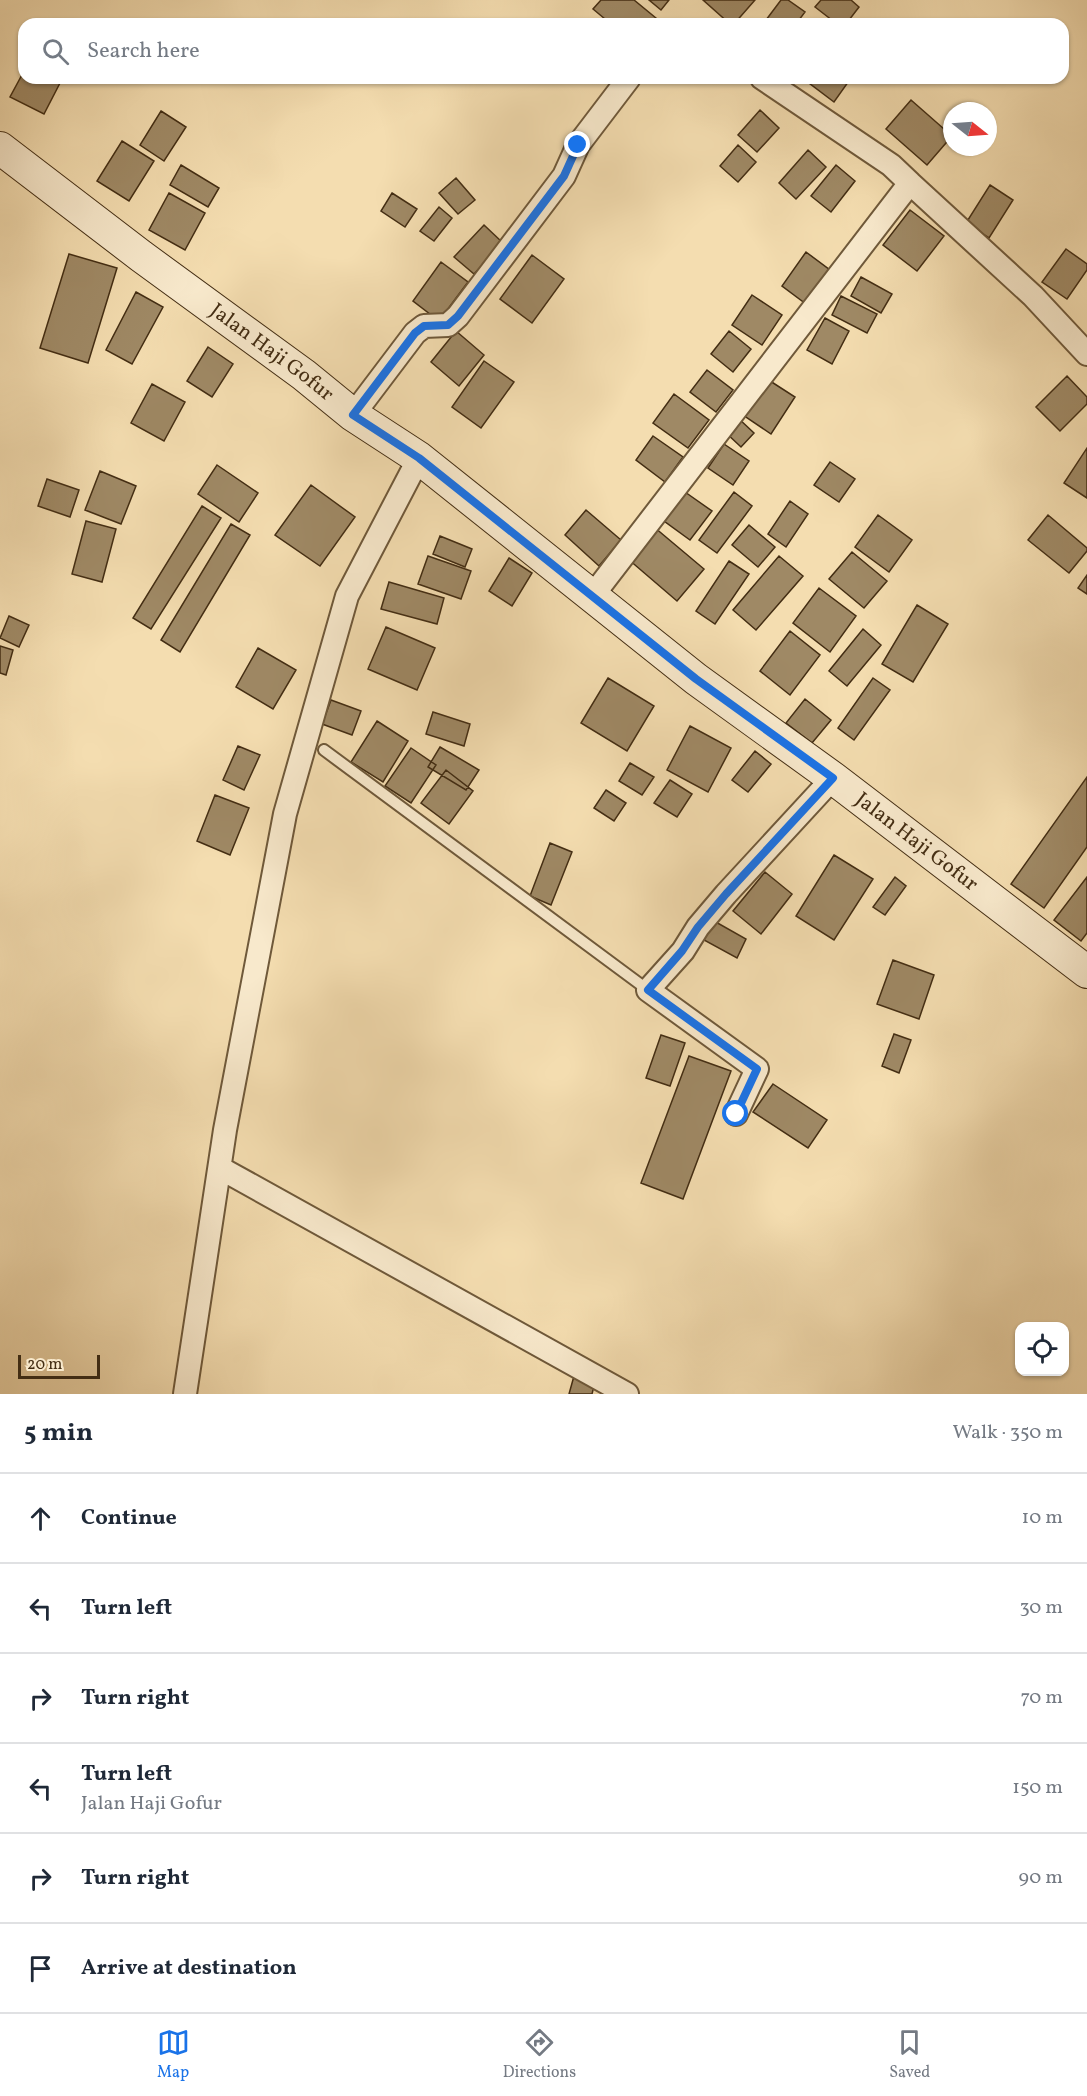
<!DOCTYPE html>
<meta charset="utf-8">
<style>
:root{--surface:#fff;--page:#f2f2f3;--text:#1f2937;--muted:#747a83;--line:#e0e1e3;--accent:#1a73e8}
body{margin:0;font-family:Vollkorn,serif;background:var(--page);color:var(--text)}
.controls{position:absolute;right:18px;bottom:18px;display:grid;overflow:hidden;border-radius:12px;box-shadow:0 2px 4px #0004}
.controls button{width:54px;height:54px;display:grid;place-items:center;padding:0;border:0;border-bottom:2px solid var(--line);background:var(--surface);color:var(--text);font:30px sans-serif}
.compass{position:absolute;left:943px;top:102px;width:54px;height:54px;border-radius:50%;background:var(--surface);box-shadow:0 2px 4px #0004;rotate:107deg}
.scale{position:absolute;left:18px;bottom:15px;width:82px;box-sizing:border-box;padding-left:6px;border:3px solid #432d13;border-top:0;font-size:16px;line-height:21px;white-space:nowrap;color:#432d13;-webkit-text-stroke:4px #f8e9cc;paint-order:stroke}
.stop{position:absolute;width:18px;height:18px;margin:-14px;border:4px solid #1a73e8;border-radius:50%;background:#fff}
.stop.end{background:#1a73e8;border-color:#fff;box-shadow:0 2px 6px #0008}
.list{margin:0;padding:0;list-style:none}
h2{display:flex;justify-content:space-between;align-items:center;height:78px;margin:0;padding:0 24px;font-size:26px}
h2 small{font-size:20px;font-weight:400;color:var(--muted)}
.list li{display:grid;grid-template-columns:39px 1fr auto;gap:18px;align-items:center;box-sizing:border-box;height:90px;padding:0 24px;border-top:2px solid var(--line)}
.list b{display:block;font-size:22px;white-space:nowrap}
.list p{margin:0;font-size:20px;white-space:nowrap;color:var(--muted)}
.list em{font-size:20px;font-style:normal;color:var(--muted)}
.icon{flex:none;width:33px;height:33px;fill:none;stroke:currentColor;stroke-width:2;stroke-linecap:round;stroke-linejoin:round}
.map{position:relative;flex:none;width:1087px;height:1394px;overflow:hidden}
.search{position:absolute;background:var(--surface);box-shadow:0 2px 4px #0004;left:18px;right:18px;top:18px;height:66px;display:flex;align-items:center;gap:15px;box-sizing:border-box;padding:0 21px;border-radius:18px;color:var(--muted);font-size:22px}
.sheet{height:618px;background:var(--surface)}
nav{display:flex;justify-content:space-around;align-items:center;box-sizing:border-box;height:84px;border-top:2px solid var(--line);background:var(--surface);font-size:16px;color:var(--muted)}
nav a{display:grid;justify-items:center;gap:3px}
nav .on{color:var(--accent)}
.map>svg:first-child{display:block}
.building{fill:#9f8965;stroke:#432d13;stroke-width:1.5}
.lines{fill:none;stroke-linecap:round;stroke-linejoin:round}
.lane-casing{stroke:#6f593a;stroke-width:14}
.street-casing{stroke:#6f593a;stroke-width:26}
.secondary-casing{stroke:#432d13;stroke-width:34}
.lane{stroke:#f8e9cc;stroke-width:10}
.street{stroke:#f8e9cc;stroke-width:22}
.secondary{stroke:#f8e9cc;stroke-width:32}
.route{stroke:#1a73e8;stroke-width:8}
.labels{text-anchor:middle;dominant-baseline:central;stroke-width:6;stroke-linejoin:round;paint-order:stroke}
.street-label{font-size:21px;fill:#432d13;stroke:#f8e9cc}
</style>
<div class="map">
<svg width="1087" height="1394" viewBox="0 0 1087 1394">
<rect width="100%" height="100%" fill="#f4ddb0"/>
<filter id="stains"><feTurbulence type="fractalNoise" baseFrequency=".00333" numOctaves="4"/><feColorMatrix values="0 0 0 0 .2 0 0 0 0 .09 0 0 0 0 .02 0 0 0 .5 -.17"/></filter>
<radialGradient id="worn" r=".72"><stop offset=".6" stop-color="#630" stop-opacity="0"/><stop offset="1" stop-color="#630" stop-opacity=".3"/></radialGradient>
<!-- building -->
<path class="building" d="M601,0H634L662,23L611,24L593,9Z
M649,0H669L661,10Z
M703,0H755L734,24H730Z
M781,0H788L805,12L796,24H763Z
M821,0H851L859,7L846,24H837L815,7Z
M24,71V78H56L61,81L44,114L10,97Z
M813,78H851L834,102L809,83Z
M911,100L952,136L927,165L886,129Z
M760,110L779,128L757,152L738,135Z
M161,111L186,127L164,161L140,145Z
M122,141L154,161L129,201L97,181Z
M738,145L756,162L738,182L720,166Z
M808,150L826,167L796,199L779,183Z
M181,165L219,188L208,207L170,185Z
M836,165L855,181L831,212L811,196Z
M456,178L475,200L458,214L439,193Z
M990,185L1013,200L989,238L966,223Z
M169,193L205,213L185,250L149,230Z
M392,193L417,209L405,227L381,211Z
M439,207L452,218L434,241L420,231Z
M910,210L944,236L917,271L883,245Z
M484,225L503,243L474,274L454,257Z
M1066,249L1087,264V270L1067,299L1042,282Z
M806,252L830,270L806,304L782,286Z
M69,254L117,268L88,363L40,348Z
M532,255L564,279L532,323L500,299Z
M441,262L468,282L439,321L413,301Z
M861,277L892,294L881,313L851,296Z
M136,292L163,307L132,364L106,350Z
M752,295L782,315L762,345L732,325Z
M841,296L877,314L867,333L832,315Z
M825,318L849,331L832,364L807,350Z
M456,331L484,355L459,386L431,362Z
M729,331L751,349L733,372L711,354Z
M208,347L233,364L212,397L187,381Z
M484,361L514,382L481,428L452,407Z
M707,370L733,390L716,412L690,392Z
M1067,376L1087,397V404L1060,431L1036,407Z
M767,379L795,397L771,434L743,415Z
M152,384L185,402L164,441L131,423Z
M674,394L709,420L688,448L653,423Z
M737,417L754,433L741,447L724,431Z
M653,436L683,457L665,482L636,460Z
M724,444L749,461L733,485L708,468Z
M1087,448V498L1064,483Z
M830,462L855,479L839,502L814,485Z
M217,465L258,493L239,522L198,494Z
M100,471L136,486L121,524L85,510Z
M47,479L79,490L70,517L38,506Z
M311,485L355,517L320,566L275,535Z
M685,492L712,511L690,540L664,521Z
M734,492L752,506L717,553L699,540Z
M790,501L808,514L786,547L768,534Z
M202,506L221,518L151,629L133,618Z
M586,510L621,540L599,566L565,535Z
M878,515L912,540L889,572L855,547Z
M1048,515L1087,548V551L1069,573L1028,540Z
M86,521L116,529L102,582L72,574Z
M231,524L250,535L180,652L161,640Z
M749,525L775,547L758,567L732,545Z
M654,527L704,569L677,601L628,559Z
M440,536L472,549L465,567L433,554Z
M852,552L887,581L864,608L829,579Z
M428,556L471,571L461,599L418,584Z
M779,556L803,576L756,630L733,610Z
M509,558L532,573L512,606L489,591Z
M729,561L749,574L715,624L696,611Z
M1087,575V594L1078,588Z
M389,582L444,598L437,624L381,609Z
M819,588L856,616L830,652L793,623Z
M917,605L948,624L913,682L882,664Z
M9,616L29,625L19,647L0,638Z
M386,627L435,648L417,690L368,669Z
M863,629L881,645L847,686L829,671Z
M790,631L820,655L790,695L760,671Z
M0,646L13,650L6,675L0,673Z
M258,648L296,670L273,709L236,687Z
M608,678L654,706L627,751L581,723Z
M873,678L890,690L854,740L838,728Z
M805,699L831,720L812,743L786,723Z
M331,700L361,711L352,735L322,724Z
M433,712L470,724L464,746L426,734Z
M377,721L408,741L383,782L351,762Z
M690,726L731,748L708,792L667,770Z
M238,746L260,755L244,790L223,780Z
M440,747L479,770L466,790L428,767Z
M411,748L436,765L411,803L385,786Z
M755,751L771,764L748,792L732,780Z
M630,763L654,777L642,795L619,781Z
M446,770L473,791L449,824L421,803Z
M1087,777V847L1044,908L1011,884Z
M670,780L692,794L677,817L654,803Z
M606,790L626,803L614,821L594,808Z
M215,795L249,808L230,855L197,841Z
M550,843L572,852L551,905L530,896Z
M834,855L873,879L834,940L796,916Z
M765,872L792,894L761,934L733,911Z
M895,877L906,886L885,915L873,907Z
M1087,877V933L1081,941L1054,920Z
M714,921L746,939L737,958L704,940Z
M893,960L934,975L919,1019L877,1004Z
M894,1034L911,1040L899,1073L882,1066Z
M661,1035L685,1043L670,1086L646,1078Z
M689,1056L731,1071L683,1199L641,1183Z
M773,1084L827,1120L808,1148L753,1112Z
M574,1376L595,1382L592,1394H569Z"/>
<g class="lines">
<!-- lane casing -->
<g class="lane-casing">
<path id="lane" d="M324,750L648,990"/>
</g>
<!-- street casing -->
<g class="street-casing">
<path id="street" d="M910,183L1033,296L1087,354
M353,415L415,333L424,326L448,325L458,316L564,176L578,145L629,78
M593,595L910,183L891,165L762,78
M736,1114L757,1069L648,990L683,951L698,927L726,894L833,778
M220,1168L627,1394
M185,1394L225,1130L285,814L347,596L419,458"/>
</g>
<!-- secondary casing -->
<g class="secondary-casing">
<g id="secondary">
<path id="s1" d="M0,148L141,256L304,375L353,415L419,458L696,679L833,778L1087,972"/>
</g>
</g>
<!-- lane -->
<use href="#lane" class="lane"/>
<!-- street -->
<use href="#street" class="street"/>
<!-- secondary -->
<use href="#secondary" class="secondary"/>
</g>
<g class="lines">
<!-- route -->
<path class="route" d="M578,145L564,176L458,316L448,325L424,326L415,333L353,415L419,458L696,679L833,778L726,894L698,927L682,951L648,990L757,1069L736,1114"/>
</g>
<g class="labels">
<!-- street labels -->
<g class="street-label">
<text stroke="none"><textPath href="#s1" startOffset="340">Jalan Haji Gofur</textPath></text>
<text stroke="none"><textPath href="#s1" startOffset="1150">Jalan Haji Gofur</textPath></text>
</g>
</g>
<rect width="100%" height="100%" filter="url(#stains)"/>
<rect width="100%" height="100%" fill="url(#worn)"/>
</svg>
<div class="controls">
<button><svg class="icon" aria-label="locate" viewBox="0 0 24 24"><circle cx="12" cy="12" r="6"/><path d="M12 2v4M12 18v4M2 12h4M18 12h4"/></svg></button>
</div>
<svg class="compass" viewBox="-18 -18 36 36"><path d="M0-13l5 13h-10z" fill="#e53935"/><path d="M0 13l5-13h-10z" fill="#747a83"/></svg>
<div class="scale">20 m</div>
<div class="stop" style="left:736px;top:1114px"></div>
<div class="stop end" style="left:578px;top:145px"></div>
<div class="search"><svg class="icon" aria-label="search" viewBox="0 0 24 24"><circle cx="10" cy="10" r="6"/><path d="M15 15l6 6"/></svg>Search here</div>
</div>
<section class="sheet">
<h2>5 min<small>Walk · 350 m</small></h2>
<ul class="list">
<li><svg class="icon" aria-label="ahead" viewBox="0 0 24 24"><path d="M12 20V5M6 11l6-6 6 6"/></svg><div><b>Continue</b></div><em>10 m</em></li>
<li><svg class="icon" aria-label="left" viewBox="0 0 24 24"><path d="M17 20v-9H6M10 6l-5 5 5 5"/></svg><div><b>Turn left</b></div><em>30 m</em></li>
<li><svg class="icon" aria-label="right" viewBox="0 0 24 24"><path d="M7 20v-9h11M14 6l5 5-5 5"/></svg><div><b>Turn right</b></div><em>70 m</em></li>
<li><svg class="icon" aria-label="left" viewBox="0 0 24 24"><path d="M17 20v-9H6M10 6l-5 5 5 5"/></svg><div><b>Turn left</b><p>Jalan Haji Gofur</p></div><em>150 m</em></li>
<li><svg class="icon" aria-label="right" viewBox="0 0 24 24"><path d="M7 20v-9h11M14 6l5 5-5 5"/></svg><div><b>Turn right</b></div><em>90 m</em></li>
<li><svg class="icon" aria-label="arrive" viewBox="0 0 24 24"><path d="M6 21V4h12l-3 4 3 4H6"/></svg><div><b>Arrive at destination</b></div></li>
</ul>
</section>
<nav>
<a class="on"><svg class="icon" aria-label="map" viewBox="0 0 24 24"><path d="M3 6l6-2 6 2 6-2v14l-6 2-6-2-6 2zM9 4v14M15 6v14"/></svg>Map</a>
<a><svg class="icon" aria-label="directions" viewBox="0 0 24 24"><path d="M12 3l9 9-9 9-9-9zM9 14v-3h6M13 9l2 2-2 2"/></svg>Directions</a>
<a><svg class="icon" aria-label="saved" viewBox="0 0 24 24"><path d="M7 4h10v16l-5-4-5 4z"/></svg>Saved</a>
</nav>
